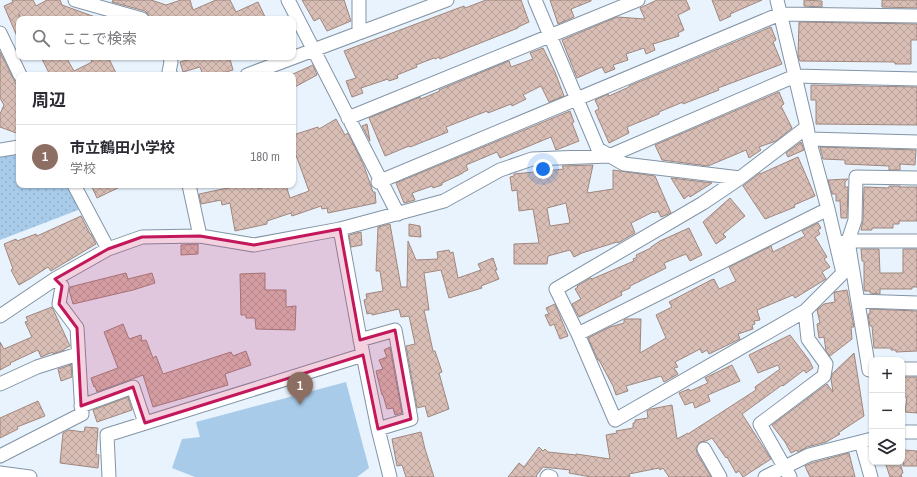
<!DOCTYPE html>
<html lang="ja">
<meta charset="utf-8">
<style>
:root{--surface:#fff;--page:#f2f2f3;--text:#2b2b33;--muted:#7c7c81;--line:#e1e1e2;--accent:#7c3aed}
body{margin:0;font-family:"Archivo Narrow","Noto Sans JP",sans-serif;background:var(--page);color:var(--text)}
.controls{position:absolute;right:12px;bottom:12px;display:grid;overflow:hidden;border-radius:8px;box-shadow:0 1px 3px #0004}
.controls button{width:36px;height:36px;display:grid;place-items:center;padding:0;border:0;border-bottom:1px solid var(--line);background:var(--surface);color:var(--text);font:20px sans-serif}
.you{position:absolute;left:543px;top:169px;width:14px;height:14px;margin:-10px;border:3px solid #fff;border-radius:50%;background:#1a73e8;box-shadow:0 0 0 6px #1a73e833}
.badge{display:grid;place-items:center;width:26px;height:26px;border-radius:50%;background:var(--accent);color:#fff;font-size:13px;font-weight:700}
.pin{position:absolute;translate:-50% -33px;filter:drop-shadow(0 1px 2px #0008)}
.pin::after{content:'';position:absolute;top:21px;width:14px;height:12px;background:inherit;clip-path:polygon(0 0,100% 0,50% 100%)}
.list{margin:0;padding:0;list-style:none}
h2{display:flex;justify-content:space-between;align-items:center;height:52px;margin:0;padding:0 16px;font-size:17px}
h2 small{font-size:13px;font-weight:400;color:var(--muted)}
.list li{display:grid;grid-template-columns:26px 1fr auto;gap:12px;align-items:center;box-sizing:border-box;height:64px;padding:0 16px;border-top:1px solid var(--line)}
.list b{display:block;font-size:15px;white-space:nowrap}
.list p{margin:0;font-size:13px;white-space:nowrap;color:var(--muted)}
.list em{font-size:13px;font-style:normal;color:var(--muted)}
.icon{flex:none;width:22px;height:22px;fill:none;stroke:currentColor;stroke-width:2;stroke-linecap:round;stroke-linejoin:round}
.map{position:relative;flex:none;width:917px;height:477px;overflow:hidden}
.search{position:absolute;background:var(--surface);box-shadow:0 1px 3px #0004;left:16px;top:16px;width:280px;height:44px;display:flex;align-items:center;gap:10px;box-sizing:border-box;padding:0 14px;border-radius:8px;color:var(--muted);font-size:15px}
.panel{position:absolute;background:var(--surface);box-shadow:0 1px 3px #0004;left:16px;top:72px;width:280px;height:116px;border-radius:8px}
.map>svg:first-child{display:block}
.grass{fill:url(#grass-dots)}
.garden{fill:#a8cbea}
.building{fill:url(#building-cross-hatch);stroke:#a0877e;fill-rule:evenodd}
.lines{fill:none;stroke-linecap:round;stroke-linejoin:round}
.minor-casing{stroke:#8294a5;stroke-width:15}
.minor{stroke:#fff;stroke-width:13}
.marked{fill:#c2185b;fill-opacity:0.2;stroke:#c2185b;stroke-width:3;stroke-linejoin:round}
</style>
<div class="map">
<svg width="917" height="477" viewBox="0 0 917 477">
<defs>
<pattern id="grass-dots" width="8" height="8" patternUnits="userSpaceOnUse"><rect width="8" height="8" fill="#a8cbea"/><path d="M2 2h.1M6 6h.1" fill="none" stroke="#90aec9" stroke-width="1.8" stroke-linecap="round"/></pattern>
<pattern id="building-cross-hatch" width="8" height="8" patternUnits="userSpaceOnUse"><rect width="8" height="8" fill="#d8beb5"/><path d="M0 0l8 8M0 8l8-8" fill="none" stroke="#b9a39c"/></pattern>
</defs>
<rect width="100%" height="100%" fill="#e8f3fe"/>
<!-- grass -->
<path class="grass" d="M19,152V185H74L86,207L0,240V157Z"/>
<!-- garden -->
<path class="garden" d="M346,382L369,468L357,477H195L172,468L182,439L200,437L196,422Z"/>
<!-- building -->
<path class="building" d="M12,0H33L36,6L47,0H60L62,5L98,18L97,19H21L19,14V41L4,6L13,2Z
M113,0H151L166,5L181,0H190L193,10L216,0H230L236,12L258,2L266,19H150L148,14L145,11L112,2Z
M302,0H344L351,21L327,31L320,18L314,21Z
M486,0H521L529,22L518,27V28L440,59L439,57L435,59L434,58L416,65L417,67L397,75L398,78L389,81L388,79L361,88L363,93L352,97L346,81L356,78L344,51L464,6L465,8Z
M550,0H591V1L571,9L574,17L558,24Z
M657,0H686L690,9L678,15L684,30L678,33L679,36L653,44L655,50L646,54L644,48L626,54L628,60L613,65L615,69L605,73L602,67L577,78L562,40L617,17L645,19L640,8Z
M712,0H762L730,14L731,16L720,21Z
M804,0L822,1V7L804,6Z
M882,0H917V8L882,7Z
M799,22L917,24V40H911V64H895V62L800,61L798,56Z
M771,27L776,40L773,42L782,64L718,88L719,90L683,104V102L659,112V114L627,127L629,133L609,143L595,111L599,109L595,100L608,94L609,96L629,87V86Z
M543,48L555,72L564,96L549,102L541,86L523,95L526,99L512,106L511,104L488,113L487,111L446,127L448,132L410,147L409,146L385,156L369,118L420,97L421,99L440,91L439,90L509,61L511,67L533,59L530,53Z
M0,52L19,90V134L0,127V114L4,105L0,98Z
M41,57H66L74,71L92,62L90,57H108L117,75H50Z
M196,57H225L226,60L230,59L233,70L216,75H203L200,67L183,72L180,62Z
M313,65L317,75L293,88V74Z
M811,85L917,87V125L816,124V100H811Z
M779,92L784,104L781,106L792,128L776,141L759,147L761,150L749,158L746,150L708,166L662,160L655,145Z
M570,111L574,122L572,123L579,141L556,150L551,137L500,158L497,152L466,165L468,170L463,172V173L442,183V185L433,188L432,186L412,193L415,200L404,203L396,183Z
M336,119L345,135L348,133L364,166L373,192H375L376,203L328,213L327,208L322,209L321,206L292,216L291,213L267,221V224L235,231L230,203L222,205L221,200L201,204L199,194L242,185H257L258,189L271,185H286L290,198L309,191L296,155L293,156V135L318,127L319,129Z
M367,124L370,141L362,126Z
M801,142L804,150L788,157L786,153Z
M820,147L916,150L915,165L900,164V170H889V166L845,164V160L823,159Z
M798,157L815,196L794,205L795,207L765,219L743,186L760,173V174Z
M593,165L587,193L613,189V170L655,176L671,213L661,217L658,211L654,213L653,212L631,223L635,233L618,243L617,242L582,253L574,257L570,250L548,256L547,264H514V244L539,243L533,209L519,211L517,190L512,191L510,177L514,176V174L564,169L562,166ZM566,203L570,223L550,226L547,208Z
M671,178L712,183L690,197L689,195L684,199Z
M848,179L845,182V187H848L847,218H841L840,201H836V194H832L828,180Z
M91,185H124L97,198Z
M889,186H900V187H917V221H899V224H893V228H872V230H861L863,220L864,187L889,188Z
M730,198L745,216L723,234L726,237L716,244L703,222Z
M81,216L90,234H91L96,244L51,271L48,267L31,278L19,285L11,270L13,269L4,244L16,239L17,241L36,234L37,236Z
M818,223L821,228L818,230L820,234L815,237L827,257L824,259L830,267L822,272L826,279L795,298L793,295L757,310L760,320L754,321L755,324L752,325L753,329L738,334L740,339L709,354L707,350L702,353L700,349L675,362L678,367L674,368L678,374L664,382L661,376L626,386L628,391L616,395L613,386L599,360H598L588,338L610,327L624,323V320L626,319H641L640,353L666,338L656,315L672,307L669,302L711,280L714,279L719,289L736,281L729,267L771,246L773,252L805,236L802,231Z
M390,224L401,287H407L408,241L416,260L438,259L437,252L449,250L450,253L453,252L458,278L481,270L478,264L493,258L497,270H495L499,279L481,286L482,288L449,298L441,270L424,273L429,310H424L433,351H435L442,372L439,373L449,409L428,417L425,406L417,408L406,346L415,344L409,316L401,317L399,309L372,315V313L367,314L364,300L367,299L366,294L383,291L380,271H376L378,227Z
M409,224L420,226L421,237L409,236Z
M689,228L702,255L690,261L686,254L664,263L666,268L630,286V288L621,292L622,295L579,317L572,304L581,299L575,289L578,287L577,286L591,278L592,279L634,261L633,259L637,257L636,255L651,248V247L660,241Z
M361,232L362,245L351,247L349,235Z
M198,244V254L181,255V245Z
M861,249H879L880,273H903V249H917V287H912V289H880V294L870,293V291H864V261H862Z
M126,273L128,279L152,273L155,283L133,290L73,304L69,290L70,287Z
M265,273V290H286V307L296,306L295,330L256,329L255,318H246V315H241L240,274Z
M847,290L854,327H851L852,339L830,356L826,351L824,337L819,338L817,324L820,323L817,310L824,304L835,302L834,293L835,292Z
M555,304L568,336L560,339L554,324L550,326L545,315L549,314L546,308Z
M52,307L70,346L64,349V350L53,354V352L41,357L38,350L10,363L11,364L0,370V342L4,349L32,337L25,322L28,321L26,317Z
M870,309L917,311V351L896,352V350H891V348H874L872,326H870L868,314H870Z
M123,324L129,339L141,335L142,341L146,340L153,358L156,356L163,374L231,352L233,356L246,351L251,365L225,374L228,385L153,407L143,375L97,392L95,386L94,387L91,378L118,368L104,332Z
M790,335L809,360L813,368L806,373L804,370L783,386L782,385L742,414L771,459L743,477L739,471L736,473L727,457L726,458L712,438L706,441L700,442L696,448L697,453L711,477H669L663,468L660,470L659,468L629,474L630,477H591L569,473L570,470L543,467L536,476L537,477H508L519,463L524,467L539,447L543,451L545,449L548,452L576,455V454L610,459L606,435L617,433L616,431L633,428V423H635V420L648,418L647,411L651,409L672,405L677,439L688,433V434L756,390L755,387L780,369L778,365L758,373L749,355Z
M390,347L402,413L395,415L393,408L387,409L383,395H382L376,371L383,369L379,360L387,357L384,350Z
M854,353L864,416L838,433L840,434L826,442L807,447L798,452L797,450L791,453L785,442L772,425L827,384L833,392L831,379L832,374Z
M71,365L72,377L61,381L58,369Z
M732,365L740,381L708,395L710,401L695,408L693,402L685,405L679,393L689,389L690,391L708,383L705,378Z
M904,377H917V413L905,412L907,397H904Z
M128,397L132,410L97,422L93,410Z
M38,401L45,416L17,427L18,429L0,438V418Z
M85,427L98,428L96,454L99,455L98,468L60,463L63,433L69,430L84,432Z
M421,432L425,449L434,477H406L402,465L397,466L392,439Z
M904,450L917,451V466H903Z
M849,453L855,477H810L805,466L812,463Z
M885,462H900L903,473L901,474L902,477H890Z"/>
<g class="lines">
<!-- minor casing -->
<g class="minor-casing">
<path id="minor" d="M75,0L142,19
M288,0L398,214
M535,0L598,149L624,164L740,178L807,127L809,139L917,142
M777,0L807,127
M0,33L20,75
M359,33V0
M170,57L171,62L169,72L171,75
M247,75L447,0
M348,118L638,0
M0,150L19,147
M740,178L703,203L556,289L578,334L828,209
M917,178L856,177L855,220L848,241H917
M378,182L780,14L917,16
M74,185L108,249
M189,185L200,236
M840,243L848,241L869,370H872
M858,301L917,303
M0,316L55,279L108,249L142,237L200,236L254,245L340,229L444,201L500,170L532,159L609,156L795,76L917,79
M578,334L615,420L805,311
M360,340L395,330L411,419L378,429
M363,355L378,429L390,477
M902,369H917
M0,384L37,367L78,354
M81,406L133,387L145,423
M902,432H917
M861,442L871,477
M704,449L720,477
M0,456L82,414L77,328L59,304L62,286L55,279
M0,473L30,477
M109,477L107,435L363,355L340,229
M547,477L548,476L551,477
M765,477L809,455L872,439
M790,477L760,424L824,376L826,364L808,339L805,311L843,273L828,209L809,139"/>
</g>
<!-- minor -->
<use href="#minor" class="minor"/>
</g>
<!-- marked area -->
<path class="marked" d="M340,229L360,340L395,330L411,419L378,429L363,355L145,423L133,387L81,406L77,328L59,304L62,286L55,279L108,249L142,237L200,236L254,245Z"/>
</svg>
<div class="controls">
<button>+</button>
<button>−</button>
<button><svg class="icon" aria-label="layers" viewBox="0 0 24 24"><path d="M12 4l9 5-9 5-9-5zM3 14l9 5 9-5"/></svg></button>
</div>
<div class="you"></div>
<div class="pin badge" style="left:300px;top:405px;background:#8d6e63">1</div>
<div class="search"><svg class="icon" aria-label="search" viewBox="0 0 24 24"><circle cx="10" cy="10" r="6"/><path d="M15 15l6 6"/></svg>ここで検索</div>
<section class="panel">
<h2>周辺<small></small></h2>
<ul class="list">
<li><span class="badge" style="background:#8d6e63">1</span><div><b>市立鶴田小学校</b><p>学校</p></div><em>180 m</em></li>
</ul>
</section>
</div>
